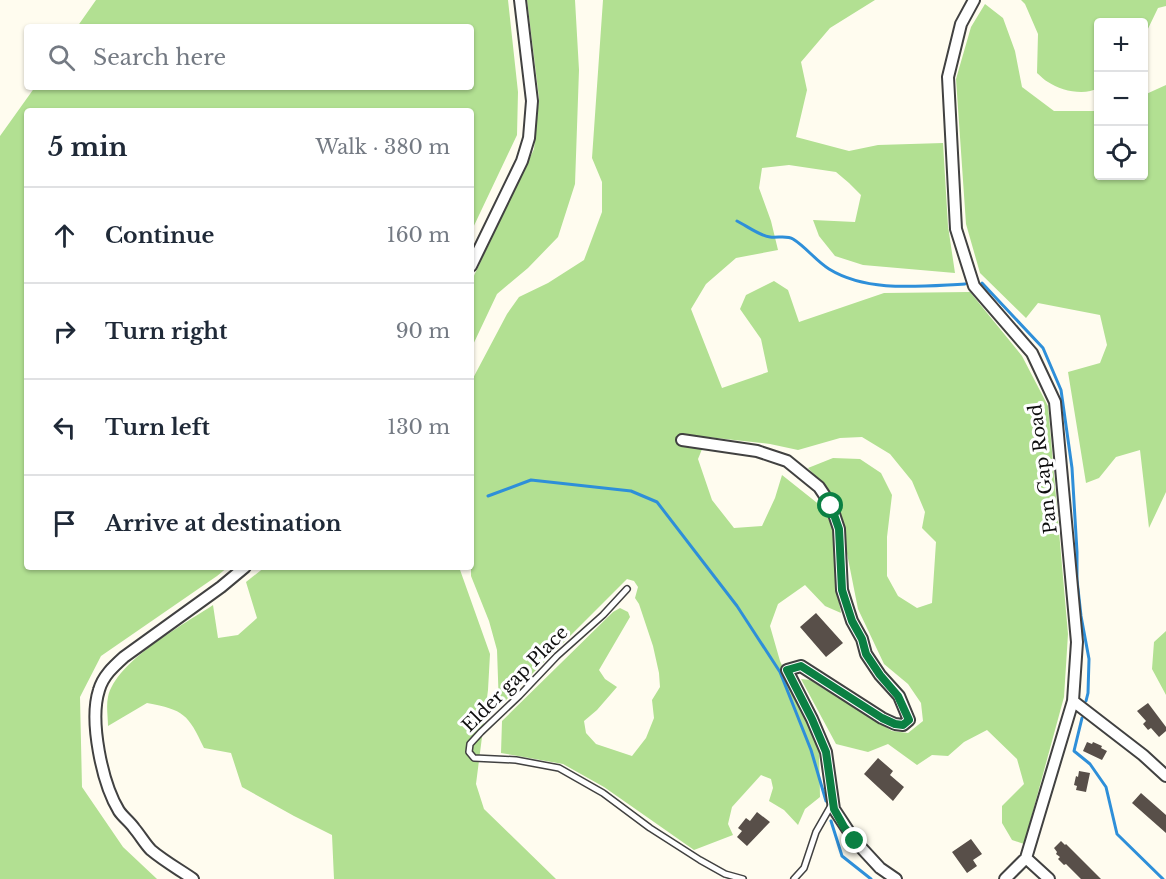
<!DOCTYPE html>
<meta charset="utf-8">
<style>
:root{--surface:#fff;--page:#f2f2f3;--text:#1f2937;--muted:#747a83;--line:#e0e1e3}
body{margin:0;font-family:"Libre Baskerville",serif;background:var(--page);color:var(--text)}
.controls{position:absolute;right:18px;top:18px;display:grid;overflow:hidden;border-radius:6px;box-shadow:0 2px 4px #0004}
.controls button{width:54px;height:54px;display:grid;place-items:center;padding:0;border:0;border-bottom:2px solid var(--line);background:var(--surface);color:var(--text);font:30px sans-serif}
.stop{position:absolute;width:18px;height:18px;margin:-14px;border:4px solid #0b8043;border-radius:50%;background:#fff}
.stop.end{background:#0b8043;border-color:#fff;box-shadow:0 2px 6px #0008}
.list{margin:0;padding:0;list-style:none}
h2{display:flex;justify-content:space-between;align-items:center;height:78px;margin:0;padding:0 24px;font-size:26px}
h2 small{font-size:20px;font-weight:400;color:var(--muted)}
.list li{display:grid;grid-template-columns:39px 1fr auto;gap:18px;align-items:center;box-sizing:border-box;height:96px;padding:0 24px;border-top:2px solid var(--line)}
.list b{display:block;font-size:22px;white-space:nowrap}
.list em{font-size:20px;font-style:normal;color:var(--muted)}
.icon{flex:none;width:33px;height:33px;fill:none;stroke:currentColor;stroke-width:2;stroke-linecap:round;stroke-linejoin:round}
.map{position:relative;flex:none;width:1166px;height:879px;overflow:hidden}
.search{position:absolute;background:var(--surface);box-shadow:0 2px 4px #0004;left:24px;top:24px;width:450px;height:66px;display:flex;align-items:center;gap:15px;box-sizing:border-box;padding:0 21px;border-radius:6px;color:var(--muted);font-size:22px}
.panel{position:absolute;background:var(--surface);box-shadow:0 2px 4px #0004;left:24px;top:108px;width:450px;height:462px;border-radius:6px}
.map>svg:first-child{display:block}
.forest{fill:#b2e092}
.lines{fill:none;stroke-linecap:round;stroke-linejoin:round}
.stream{stroke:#2e8fd9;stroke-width:3}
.building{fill:#584f49}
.lane-casing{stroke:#414141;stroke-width:8}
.street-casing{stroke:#414141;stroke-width:14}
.lane{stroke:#fff;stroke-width:5}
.street{stroke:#fff;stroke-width:10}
.route{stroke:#0b8043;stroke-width:8}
.labels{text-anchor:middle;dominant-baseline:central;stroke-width:6;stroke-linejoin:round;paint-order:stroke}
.street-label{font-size:18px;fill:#0e0e0e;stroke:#fff}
</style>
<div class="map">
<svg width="1166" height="879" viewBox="0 0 1166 879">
<rect width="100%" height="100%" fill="#fffcef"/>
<!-- forest -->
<path class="forest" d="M96,0H508L518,92L517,135L471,232V111H27V567H228L217,576L101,656L80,697L82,787L123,847L157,879H0V136L35,87H471V27H77Z
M527,0H575L579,70L575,184L558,237L528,268L497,294L471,349V282L534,149L539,98Z
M603,0H875L830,28L801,62L807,90L796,137L849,151L878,145L943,143L948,226L955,273L863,265L835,256L819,236L813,220L855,222L861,195L849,183L836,172L789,165L762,168L759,188L771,221L778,250L736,258L706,284L691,309L722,388L768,372L761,339L740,309L746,295L774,281L788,290L799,322L884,293L970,292L1022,356L1048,406L1068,634L1064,697L1024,844L1012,840L1002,823V806L1024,784L1017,759L987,730L964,742L948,756L932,755L917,765L888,744L868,752L836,744L801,679L810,680L892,731L908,733L923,721L921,703L908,684L884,664L858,609L836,498L808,468L833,458L860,459L881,473L892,495L887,537V576L898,596L917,608L932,603L936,542L922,528L925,512L912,481L890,454L862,437L840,438L798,450L770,444L707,437L698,459L712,500L734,528L762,526L775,498L782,475L821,506L833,527L836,586L841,613L825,606L805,585L778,604L770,626L780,661L819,745L820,797L805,809L798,825L784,810L769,801L773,788L771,779L761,775L732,807L728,824L733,835L694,850L604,787L563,764L501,753L502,721L613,612L620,608L628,612L630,617L599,670L605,679L617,687L597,710L584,721L586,733L596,744L632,756L646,738L654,718L652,700L660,687L659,673L653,646L639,604L635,598L638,587L634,581L627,579L499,707L497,650L489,621L471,576V382L507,314L519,297L548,283L584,260L602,212V182L592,158Z
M1021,0H1166V6L1158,8L1144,37V22H1098V88C1085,96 1061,91 1048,82C1044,80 1041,76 1037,73L1038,34L1025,4Z
M985,4L1003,18L1015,51L1022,87L1054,111H1098V176H1144V95L1166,85V492L1149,528L1140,450L1116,457L1099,478L1086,483L1068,372L1100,363L1107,345L1100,315L1038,303L1026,318L980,273L966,224L956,79L971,27Z
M265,567H459L490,654L488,690L476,784L484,809L556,879H334L332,835L294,816L242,787L231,753L204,748C188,714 184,710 147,703L108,726C108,717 106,706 108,697C116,661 183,625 213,605L218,638L238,635L257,618L246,582Z
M1166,631V695L1152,669L1154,642Z"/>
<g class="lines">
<!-- stream -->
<path class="stream" d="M737,221C747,226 760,236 770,237C778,238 787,235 793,239C806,247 816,261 829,269C868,293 921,286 965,284
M982,283L1043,348L1061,390L1072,468L1077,552V580L1081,616L1089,659L1088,693L1086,701
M488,496L531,480L631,491L657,502L737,606L780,672L811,750L826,801
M1082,718L1074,751L1090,764L1106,787L1117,834L1163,879
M831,821L842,856L871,879"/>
</g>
<!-- building -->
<path class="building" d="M816,613L843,643L826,657L800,627Z
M1148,703L1166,727V731L1159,737L1151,728L1148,730L1143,724L1146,721L1137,711Z
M1087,742L1092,744L1093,742L1102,746L1101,748L1107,751L1102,760L1083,751Z
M878,758L893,771L890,775L904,787L893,801L864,774Z
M1079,771L1090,773L1086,792L1076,790L1077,786L1074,785L1076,776L1078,777Z
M1141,793L1166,815V833L1132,803Z
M757,812L770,822L747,846L737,837L742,831L738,828L746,818L750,821Z
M971,839L982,854L973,860L977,866L967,873L952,852Z
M1061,841L1065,845L1066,844L1101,879H1081L1066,864L1064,865L1058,859L1060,857L1056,854L1057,852L1054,848Z"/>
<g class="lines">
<!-- lane casing -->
<g class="lane-casing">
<path id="lane" d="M627,589L603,615L557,656L519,696L481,732L470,744L469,752L474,758L516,760L559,768L603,793L650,828L700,860L725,874L743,879
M794,879L804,868L816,832L832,804"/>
</g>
<!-- street casing -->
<g class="street-casing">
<path id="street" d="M974,0L961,24L948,77L956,229L974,286L1032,353L1055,402L1077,642L1073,701L1026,858L1005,879
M471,266L522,161L529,138L532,101L520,0
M682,440L757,451L787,461L819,487L831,505L839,529L842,590L852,621L862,639L866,654L880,675L899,696L909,720L903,725L895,724L882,718L801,666L787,670L812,719L826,752L834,809L855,841L880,868L896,879
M1073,701L1143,755L1166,776
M1026,858L1049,879
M193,879C180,870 164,861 151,850C145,844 140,835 134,828C130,822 123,817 119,811C102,783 89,721 99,690C103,676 113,667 124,657L221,587L245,567"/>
</g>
<!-- lane -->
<use href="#lane" class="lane"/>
<!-- street -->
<use href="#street" class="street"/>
</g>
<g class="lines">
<!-- route -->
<path class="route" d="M831,506L839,529L842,590L852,621L862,639L866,654L880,675L898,696L909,720L903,725L895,724L882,718L801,666L787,670L812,719L826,752L834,809L844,827L855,841"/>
</g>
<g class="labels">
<!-- street labels -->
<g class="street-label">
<text transform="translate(1043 469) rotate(-97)">Pan Gap Road</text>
<text transform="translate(515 679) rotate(-45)">Elder gap Place</text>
</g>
</g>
</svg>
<div class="controls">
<button>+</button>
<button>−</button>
<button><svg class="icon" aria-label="locate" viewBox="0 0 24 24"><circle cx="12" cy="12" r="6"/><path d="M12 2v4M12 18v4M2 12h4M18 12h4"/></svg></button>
</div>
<div class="stop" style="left:831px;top:506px"></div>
<div class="stop end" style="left:855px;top:841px"></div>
<div class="search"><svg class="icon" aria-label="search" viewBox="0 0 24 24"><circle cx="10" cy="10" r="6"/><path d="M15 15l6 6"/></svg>Search here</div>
<section class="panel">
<h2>5 min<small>Walk · 380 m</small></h2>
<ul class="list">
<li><svg class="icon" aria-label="ahead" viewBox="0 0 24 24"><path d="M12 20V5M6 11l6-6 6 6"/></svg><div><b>Continue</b></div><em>160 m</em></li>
<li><svg class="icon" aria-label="right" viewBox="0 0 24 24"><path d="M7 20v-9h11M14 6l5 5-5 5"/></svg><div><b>Turn right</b></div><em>90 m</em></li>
<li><svg class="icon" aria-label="left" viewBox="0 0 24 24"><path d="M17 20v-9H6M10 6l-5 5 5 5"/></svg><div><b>Turn left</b></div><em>130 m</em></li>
<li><svg class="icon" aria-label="arrive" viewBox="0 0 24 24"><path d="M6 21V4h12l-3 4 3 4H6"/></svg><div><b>Arrive at destination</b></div></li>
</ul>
</section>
</div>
